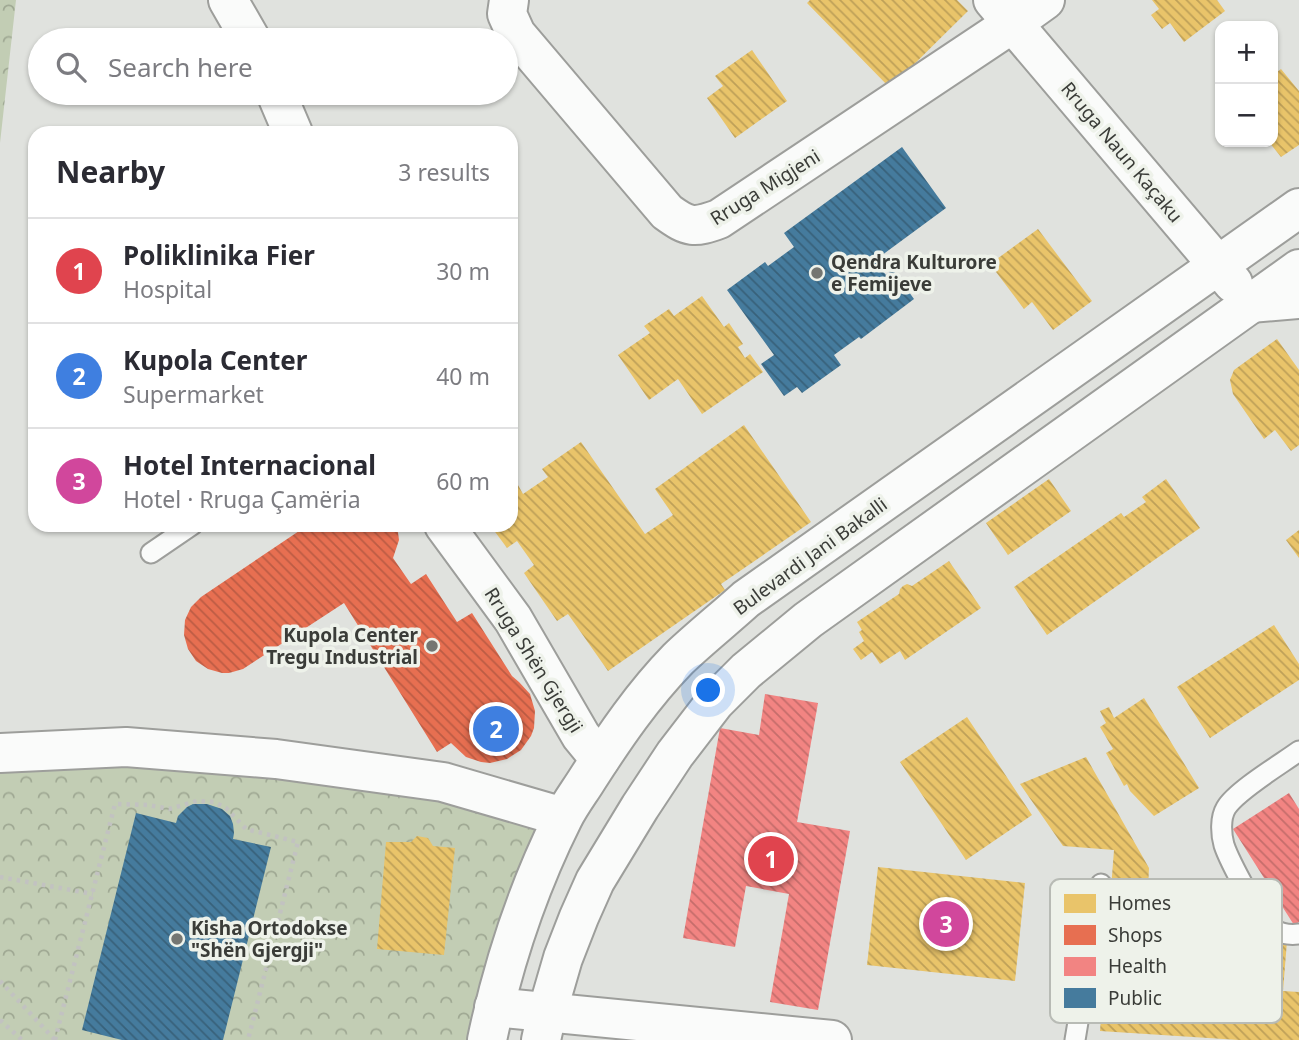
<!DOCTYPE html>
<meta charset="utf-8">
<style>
:root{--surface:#fff;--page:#f2f2f3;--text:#2b2b33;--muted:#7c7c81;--line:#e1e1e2;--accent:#2563eb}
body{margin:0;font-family:"Noto Sans",sans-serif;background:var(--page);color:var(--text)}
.controls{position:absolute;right:21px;top:21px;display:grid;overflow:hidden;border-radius:14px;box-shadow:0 2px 5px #0004}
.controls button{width:63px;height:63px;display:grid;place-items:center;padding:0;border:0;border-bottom:2px solid var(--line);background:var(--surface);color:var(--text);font:35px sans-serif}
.you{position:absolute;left:709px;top:691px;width:24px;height:24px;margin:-18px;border:5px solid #fff;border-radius:50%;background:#1a73e8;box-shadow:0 0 0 10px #1a73e833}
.badge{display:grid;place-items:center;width:46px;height:46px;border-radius:50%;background:var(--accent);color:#fff;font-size:23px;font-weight:700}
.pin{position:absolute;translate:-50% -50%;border:4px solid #fff;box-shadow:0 2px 7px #0006}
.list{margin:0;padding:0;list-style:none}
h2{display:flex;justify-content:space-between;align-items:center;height:91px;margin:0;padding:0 28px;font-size:30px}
h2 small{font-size:23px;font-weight:400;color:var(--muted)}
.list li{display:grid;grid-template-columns:46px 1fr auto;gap:21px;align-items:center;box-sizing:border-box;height:105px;padding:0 28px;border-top:2px solid var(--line)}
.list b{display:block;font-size:26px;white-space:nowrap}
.list p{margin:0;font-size:23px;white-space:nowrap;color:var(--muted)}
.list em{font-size:23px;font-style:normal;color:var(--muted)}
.icon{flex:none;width:38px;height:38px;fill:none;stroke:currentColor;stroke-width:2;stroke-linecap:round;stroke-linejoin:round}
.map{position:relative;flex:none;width:1299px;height:1040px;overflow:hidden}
.search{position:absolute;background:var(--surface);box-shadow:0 2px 5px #0004;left:28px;top:28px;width:490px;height:77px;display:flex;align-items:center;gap:18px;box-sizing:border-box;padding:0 24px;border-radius:38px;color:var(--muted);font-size:26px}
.panel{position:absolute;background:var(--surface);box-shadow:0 2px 5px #0004;left:28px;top:126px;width:490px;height:406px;border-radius:21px}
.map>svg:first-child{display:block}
.park{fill:url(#park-crowns)}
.homes{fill:url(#homes-back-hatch)}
.shops{fill:url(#shops-back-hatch)}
.health{fill:url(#health-back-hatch)}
.public{fill:url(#public-back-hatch)}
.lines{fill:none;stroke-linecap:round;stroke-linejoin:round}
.lane-casing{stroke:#9d9e9b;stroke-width:23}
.street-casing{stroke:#9d9e9b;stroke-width:42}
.secondary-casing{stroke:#9d9e9b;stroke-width:42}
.path{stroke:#c2c2c1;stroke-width:4.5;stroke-dasharray:3.5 5;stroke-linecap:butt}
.lane{stroke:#fafbfa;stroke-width:19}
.street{stroke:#fafbfa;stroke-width:38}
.secondary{stroke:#fafbfa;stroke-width:38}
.poi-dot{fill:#747672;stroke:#eef2ea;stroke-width:2.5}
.labels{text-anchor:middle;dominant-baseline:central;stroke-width:7;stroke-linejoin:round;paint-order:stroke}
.street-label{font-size:19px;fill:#3a3c38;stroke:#eef2ea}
.poi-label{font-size:19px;font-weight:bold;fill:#3a3c38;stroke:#eef2ea;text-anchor:start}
.key{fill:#eef2ea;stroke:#b8bbb5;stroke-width:2}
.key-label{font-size:19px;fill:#3a3c38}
</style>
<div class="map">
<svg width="1299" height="1040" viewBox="0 0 1299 1040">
<defs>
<pattern id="park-crowns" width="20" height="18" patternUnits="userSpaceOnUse" patternTransform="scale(1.75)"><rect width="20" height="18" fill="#c2cdb4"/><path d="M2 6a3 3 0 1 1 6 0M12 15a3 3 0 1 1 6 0" fill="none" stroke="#9fa893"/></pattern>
<pattern id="homes-back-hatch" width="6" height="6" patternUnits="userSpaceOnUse" patternTransform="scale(1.75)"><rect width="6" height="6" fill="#e9c46a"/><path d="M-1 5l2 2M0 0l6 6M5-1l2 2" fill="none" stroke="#bea058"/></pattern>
<pattern id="shops-back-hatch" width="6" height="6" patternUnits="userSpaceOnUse" patternTransform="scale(1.75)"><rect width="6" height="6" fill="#e76f51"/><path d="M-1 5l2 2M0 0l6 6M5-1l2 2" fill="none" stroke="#bc5c44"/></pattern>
<pattern id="health-back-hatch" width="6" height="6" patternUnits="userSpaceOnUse" patternTransform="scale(1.75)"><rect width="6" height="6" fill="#f28482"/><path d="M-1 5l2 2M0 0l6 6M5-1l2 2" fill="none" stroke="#c56d6b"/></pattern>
<pattern id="public-back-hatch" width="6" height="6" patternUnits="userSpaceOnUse" patternTransform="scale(1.75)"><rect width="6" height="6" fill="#457b9d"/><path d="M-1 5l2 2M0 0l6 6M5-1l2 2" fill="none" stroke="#38617a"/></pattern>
</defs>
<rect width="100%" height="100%" fill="#e0e2de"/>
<!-- park -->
<path class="park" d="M0,0H16L0,143Z
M123,760L440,793L549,825L477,1040H0V765Z"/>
<!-- homes -->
<path class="homes" d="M810,0H957L968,11L890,88L807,3Z
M1152,0H1217L1225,11L1184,42L1170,23L1162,29L1151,15L1159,9Z
M752,50L787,101L735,138L707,98L723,86L715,76Z
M1281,69L1299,91V145L1281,157L1269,142H1273V75Z
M1038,229L1092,301L1053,330L1032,302L1024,309L990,264Z
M702,296L724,327L729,323L743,344L738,347L745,358L750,354L763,372L702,414L678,379L649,400L618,355L650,333L644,326L669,309L674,316Z
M1277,339L1299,370V445L1291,451L1275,430L1264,439L1233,394L1230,380L1234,370Z
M744,425L811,522L721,584L725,590L608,671L568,614L557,621L524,573L534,565L517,541L507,548L490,525H511V490L518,485L523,494L548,477L542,469L581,442L645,534L673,515L655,489Z
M1049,479L1071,511L1008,555L986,523Z
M1166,479L1200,528L1047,635L1014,587L1121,513L1124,517L1146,502L1142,497Z
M1299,530V558L1286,540Z
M949,561L981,608L905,660L900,651L880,664L872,652L861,660L853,649L864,641L859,632L862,630L857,622L899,594L900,589L903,586L907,584L912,586Z
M1274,625L1299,664V680L1210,738L1177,687Z
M1144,698L1199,788L1154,816L1130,791L1127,784L1124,786L1106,753L1113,749L1100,727L1106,723L1100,711L1109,707L1114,718Z
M967,717L1032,815L966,860L900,762Z
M1086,757L1149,868L1146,931L1287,941L1283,991L1299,992V1040H1239L1100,1031L1114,850L1063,846L1020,784Z
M417,836L428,838L433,846L455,848L444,955L377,949L386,842H411Z
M878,867L1025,883L1015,981L867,965Z"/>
<!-- shops -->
<path class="shops" d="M308,525H397L399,540L393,558L411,584L426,574L457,622L472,613L512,676L519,682L530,694L535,711L534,728L531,736L521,750L507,759L490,763L481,762L466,757L451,743L437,752L344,603L243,669L229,673H222L208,669L196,661L188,649L184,635L185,620L191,607L201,597Z"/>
<!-- health -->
<path class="health" d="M765,694L818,703L797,822L850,831L818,1010L770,1002L789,894L746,886L735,947L683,938L720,728L759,735Z
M1289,793L1299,809V922L1294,925L1233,829Z"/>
<!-- public -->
<path class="public" d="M902,147L946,208L874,261L886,275L893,270L914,299L861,339L859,337L834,355L841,365L802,393L797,387L784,396L761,364L774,355L727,290L765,262L768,266L794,247L784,233Z
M193,804H207L222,809L230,816L233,824L234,833L233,839L271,847L223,1040H122L82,1030L136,813L176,823L178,816L187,807Z"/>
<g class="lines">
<!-- lane casing -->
<g class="lane-casing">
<path id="lane" d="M151,553L192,525
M1299,751C1281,764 1236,791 1226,808C1220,818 1221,834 1224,845C1229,860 1261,922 1273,929C1281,934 1291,935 1299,934
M1075,1040L1101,884"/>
</g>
<!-- street casing -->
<g class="street-casing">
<path id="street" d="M228,0L251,40
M509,0L507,14L516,34L667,212C689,228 694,228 719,219L1013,23L1045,0
M276,93L293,133
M1250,303L1299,299
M444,525L513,619L581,736L600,759
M0,753L126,747L276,759L443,782L563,817
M494,1007L832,1040"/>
</g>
<!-- secondary casing -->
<g class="secondary-casing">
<path id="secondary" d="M993,0L1233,283
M487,1040C503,964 528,888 563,818C570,804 580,791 588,778C615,736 643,695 678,659C700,638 724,619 746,599L1299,208
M541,1040L547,1013L563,958L579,917L595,881L640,807L675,754L715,702L746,671L808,620L1299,269"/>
</g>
<!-- path -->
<path class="path" d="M0,877L93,894
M0,981L55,1040
M0,1020L22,1040
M55,1040L115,804L148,805L169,809L197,801L214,802L226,808L246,829L298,842L248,1040"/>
<!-- lane -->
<use href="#lane" class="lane"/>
<!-- street -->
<use href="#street" class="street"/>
<!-- secondary -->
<use href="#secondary" class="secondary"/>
</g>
<!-- markers -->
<g class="poi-dot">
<circle cx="817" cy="273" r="7"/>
<circle cx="432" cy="646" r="7"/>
<circle cx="177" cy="939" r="7"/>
</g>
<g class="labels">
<!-- street labels -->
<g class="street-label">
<text transform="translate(1122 152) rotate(50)">Rruga Naun Kaçaku</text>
<text transform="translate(765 187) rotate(-32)">Rruga Migjeni</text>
<text transform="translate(810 556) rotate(-36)">Bulevardi Jani Bakalli</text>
<text transform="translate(534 660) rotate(58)">Rruga Shën Gjergji</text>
</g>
<!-- poi labels -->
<g class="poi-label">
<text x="831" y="262">Qendra Kulturore<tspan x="831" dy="22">e Femijeve</tspan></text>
<text x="418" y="635" text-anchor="end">Kupola Center<tspan x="418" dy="22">Tregu Industrial</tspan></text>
<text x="191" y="928">Kisha Ortodokse<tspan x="191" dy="22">"Shën Gjergji"</tspan></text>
</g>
</g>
<!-- legend -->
<rect x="1050" y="879" width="232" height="144" rx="10" class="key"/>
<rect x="1064" y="894" width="32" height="19" fill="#e9c46a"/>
<rect x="1064" y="925" width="32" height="20" fill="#e76f51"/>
<rect x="1064" y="957" width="32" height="19" fill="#f28482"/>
<rect x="1064" y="988" width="32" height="20" fill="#457b9d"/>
<g class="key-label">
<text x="1108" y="910">Homes</text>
<text x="1108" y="942">Shops</text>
<text x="1108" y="973">Health</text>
<text x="1108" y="1005">Public</text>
</g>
</svg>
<div class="controls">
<button>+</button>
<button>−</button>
</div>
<div class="you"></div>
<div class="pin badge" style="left:771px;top:859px;background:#e0444e">1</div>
<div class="pin badge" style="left:496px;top:729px;background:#3f7fe0">2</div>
<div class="pin badge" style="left:946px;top:924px;background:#d1479c">3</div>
<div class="search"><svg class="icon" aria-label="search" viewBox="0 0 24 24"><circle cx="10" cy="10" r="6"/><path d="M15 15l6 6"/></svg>Search here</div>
<section class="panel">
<h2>Nearby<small>3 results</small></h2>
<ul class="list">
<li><span class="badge" style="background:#e0444e">1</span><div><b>Poliklinika Fier</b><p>Hospital</p></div><em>30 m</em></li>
<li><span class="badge" style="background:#3f7fe0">2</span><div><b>Kupola Center</b><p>Supermarket</p></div><em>40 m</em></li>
<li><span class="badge" style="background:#d1479c">3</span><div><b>Hotel Internacional</b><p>Hotel · Rruga Çamëria</p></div><em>60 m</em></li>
</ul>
</section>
</div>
